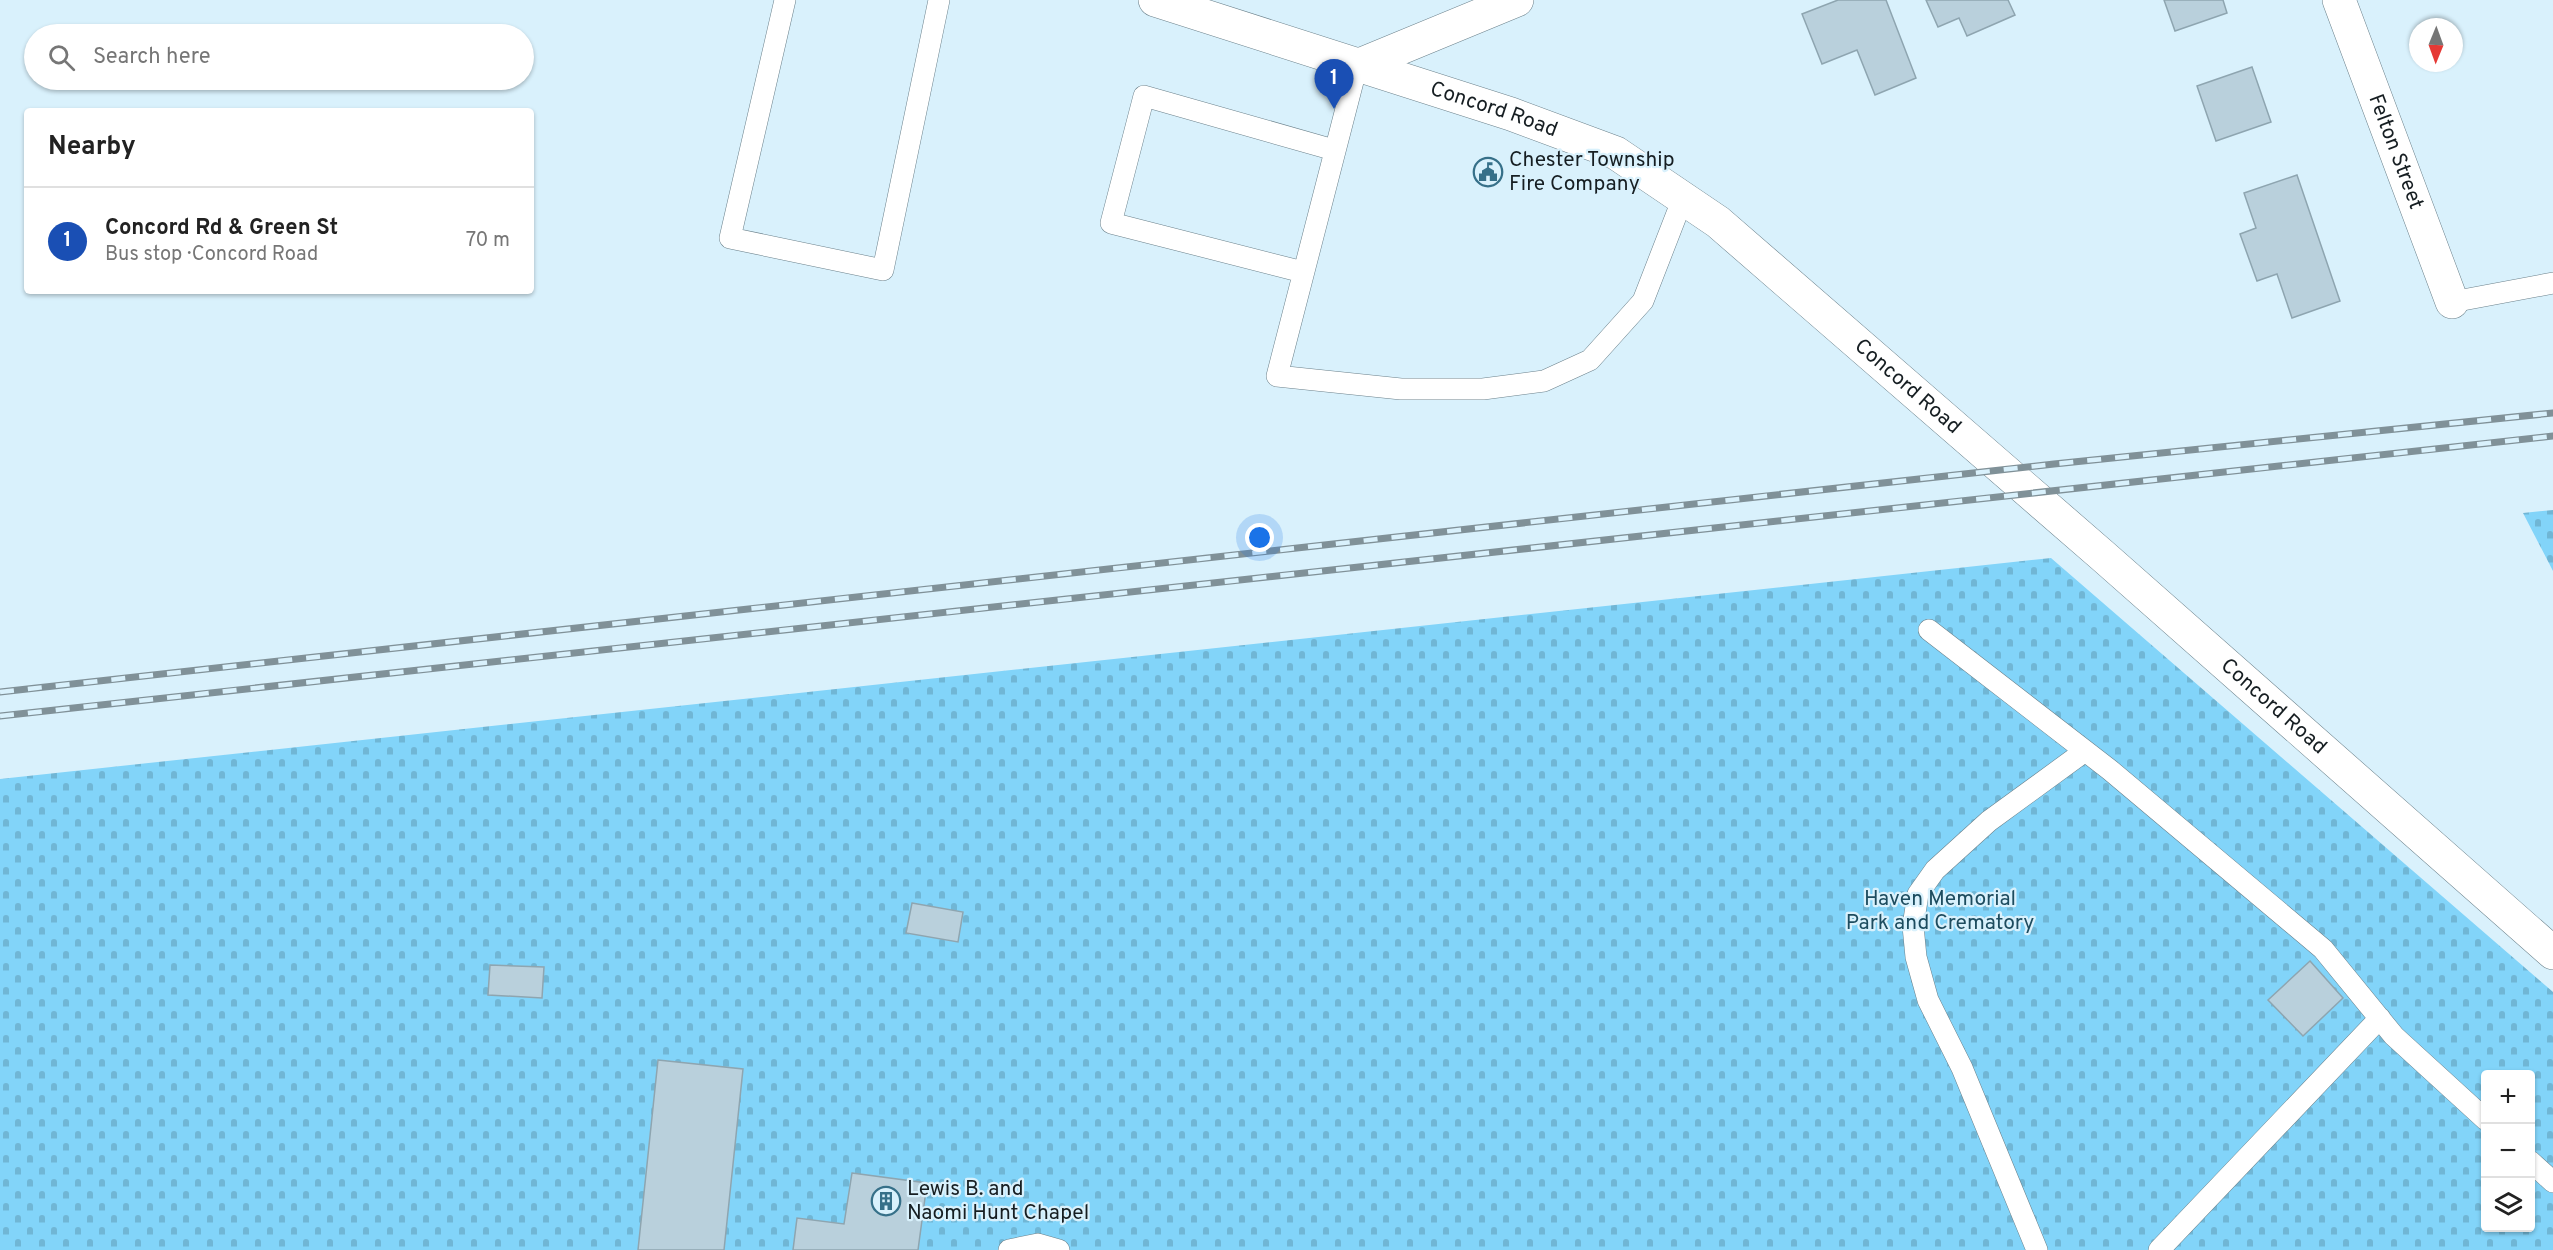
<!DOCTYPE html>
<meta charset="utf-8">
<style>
:root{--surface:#fff;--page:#f6f6f6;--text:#222;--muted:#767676;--line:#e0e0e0;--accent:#367089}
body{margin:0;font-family:Overpass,sans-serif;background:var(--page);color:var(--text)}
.controls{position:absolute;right:18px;bottom:18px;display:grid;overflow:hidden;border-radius:6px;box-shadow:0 2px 4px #0004}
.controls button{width:54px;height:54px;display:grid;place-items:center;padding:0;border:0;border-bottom:2px solid var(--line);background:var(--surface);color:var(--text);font:30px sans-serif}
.compass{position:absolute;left:2409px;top:18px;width:54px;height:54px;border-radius:50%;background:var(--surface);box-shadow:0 2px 4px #0004;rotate:181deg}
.you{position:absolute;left:1260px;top:538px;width:21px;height:21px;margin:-15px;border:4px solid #fff;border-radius:50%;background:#1a73e8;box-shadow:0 0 0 9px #1a73e833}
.badge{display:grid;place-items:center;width:39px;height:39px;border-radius:50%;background:var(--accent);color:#fff;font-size:20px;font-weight:700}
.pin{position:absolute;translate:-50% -50px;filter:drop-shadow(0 2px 3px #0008)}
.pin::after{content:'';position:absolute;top:32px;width:21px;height:18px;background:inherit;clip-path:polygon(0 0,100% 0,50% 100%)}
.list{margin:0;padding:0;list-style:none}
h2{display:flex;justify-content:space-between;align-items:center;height:78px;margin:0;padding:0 24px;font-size:26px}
h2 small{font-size:20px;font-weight:400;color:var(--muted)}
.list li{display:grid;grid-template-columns:39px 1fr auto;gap:18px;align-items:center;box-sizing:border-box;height:108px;padding:0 24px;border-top:2px solid var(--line)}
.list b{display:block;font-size:22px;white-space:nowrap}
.list p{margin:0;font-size:20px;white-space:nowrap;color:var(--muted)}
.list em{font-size:20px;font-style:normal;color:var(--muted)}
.icon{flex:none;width:33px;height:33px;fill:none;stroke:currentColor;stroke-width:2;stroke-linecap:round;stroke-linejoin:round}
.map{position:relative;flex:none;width:2553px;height:1250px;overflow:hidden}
.search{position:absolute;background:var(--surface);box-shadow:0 2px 4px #0004;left:24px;top:24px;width:510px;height:66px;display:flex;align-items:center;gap:15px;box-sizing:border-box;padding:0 21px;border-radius:33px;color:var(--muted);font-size:22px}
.panel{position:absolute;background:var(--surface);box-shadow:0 2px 4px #0004;left:24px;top:108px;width:510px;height:186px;border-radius:6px}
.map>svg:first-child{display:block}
.cemetery{fill:url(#cemetery-stones);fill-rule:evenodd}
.building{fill:#b9d0dc;stroke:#8ea5b0;stroke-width:1.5}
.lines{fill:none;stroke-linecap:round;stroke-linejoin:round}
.service-casing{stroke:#6b818b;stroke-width:22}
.minor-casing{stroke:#6b818b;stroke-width:34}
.secondary-casing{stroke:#6b818b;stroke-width:34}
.service{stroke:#fff;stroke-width:21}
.minor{stroke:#fff;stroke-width:33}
.secondary{stroke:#fff;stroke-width:33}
.rail-casing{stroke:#809198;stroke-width:7}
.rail{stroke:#d9f1fc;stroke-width:4.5;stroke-dasharray:14;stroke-linecap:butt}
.labels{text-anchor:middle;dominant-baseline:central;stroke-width:4.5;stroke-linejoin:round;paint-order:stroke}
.street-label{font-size:21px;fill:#161e22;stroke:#d9f1fc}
.poi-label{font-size:21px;fill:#161e22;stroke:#d9f1fc;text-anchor:start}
.park-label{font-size:21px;fill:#1d4c5f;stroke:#d9f1fc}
</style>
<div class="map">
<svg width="2553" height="1250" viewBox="0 0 2553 1250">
<defs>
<pattern id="cemetery-stones" width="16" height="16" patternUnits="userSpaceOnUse" patternTransform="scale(1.5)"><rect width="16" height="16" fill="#82d4f9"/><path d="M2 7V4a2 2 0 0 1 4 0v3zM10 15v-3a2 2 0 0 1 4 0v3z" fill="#70b6d5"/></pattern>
</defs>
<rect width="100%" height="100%" fill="#d9f1fc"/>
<!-- cemetery -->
<path class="cemetery" d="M2553,510V571L2523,513Z
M2051,558L2553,992V1250H0V779ZM2486,1074H2530V1228H2486Z"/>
<!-- building -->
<path class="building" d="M1838,0H1886L1916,78L1875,95L1857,50L1822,64L1802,14Z
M1926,0H2008L2015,15L1967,36L1959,18L1938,27Z
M2164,0H2223L2227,13L2175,31Z
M2252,67L2271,122L2216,141L2197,86Z
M2297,175L2340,301L2292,318L2277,274L2257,281L2240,234L2256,228L2244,193Z
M912,903L963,912L958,942L906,933Z
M2310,961L2343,998L2303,1036L2268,1000Z
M490,965L544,967L542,998L488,995Z
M658,1060L743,1069L724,1250H638Z
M852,1173L927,1183L918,1250H793L797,1218L844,1224Z"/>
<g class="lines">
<!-- service casing -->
<g class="service-casing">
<path id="service" d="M785,0L730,238L883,270L939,0
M1357,66L1277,376L1401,389H1483L1544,381L1590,360L1643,301L1683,198
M1303,272L1111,223L1144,96L1334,150
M2452,302L2553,283
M1929,630L2110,770L2323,949L2394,1036L2486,1120
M2530,1161L2553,1182
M1009,1250L1038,1244L1059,1250
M2037,1250L1962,1068L1928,1000L1916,957L1913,926L1918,894L1935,870L1989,821L2085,751
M2159,1250L2380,1018"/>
</g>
<!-- minor casing -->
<g class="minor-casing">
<g id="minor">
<path id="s1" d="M2339,0L2452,302"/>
<path d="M1357,66L1517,0"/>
</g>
</g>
<!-- secondary casing -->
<g class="secondary-casing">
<g id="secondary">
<path id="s2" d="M1155,0L1511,114L1616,153L1718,222L2103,556L2553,953"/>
</g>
</g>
<!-- service -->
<use href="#service" class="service"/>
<!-- minor -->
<use href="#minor" class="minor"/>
<!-- secondary -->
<use href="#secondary" class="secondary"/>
<!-- rail casing -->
<g class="rail-casing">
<path id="rail" d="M0,692L2054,464L2553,413
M0,716L2553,436"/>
</g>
<!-- rail -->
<use href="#rail" class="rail"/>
</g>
<!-- icons -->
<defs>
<g id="civic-ring" transform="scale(1.5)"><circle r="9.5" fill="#d9f1fc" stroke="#367089" stroke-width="1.5"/><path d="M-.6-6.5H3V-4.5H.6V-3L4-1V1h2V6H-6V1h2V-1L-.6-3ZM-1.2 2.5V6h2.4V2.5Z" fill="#367089"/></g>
<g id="building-ring" transform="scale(1.5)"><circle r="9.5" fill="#d9f1fc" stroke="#367089" stroke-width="1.5"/><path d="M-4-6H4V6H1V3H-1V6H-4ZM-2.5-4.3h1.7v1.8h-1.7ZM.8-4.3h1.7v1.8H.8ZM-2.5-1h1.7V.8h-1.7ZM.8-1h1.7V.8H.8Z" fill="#367089"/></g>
</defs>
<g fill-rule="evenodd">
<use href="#civic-ring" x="1488" y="172"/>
<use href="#building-ring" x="886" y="1201"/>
</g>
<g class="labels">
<!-- street labels -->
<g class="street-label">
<text stroke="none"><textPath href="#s2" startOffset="356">Concord Road</textPath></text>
<text stroke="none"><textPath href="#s1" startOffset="162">Felton Street</textPath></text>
<text stroke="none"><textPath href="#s2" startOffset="860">Concord Road</textPath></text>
<text stroke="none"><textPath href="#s2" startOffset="1346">Concord Road</textPath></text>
</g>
<!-- poi labels -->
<g class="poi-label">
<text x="1509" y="160">Chester Township<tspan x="1509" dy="24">Fire Company</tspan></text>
<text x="907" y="1189">Lewis B. and<tspan x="907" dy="24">Naomi Hunt Chapel</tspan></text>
</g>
<!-- park labels -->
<g class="park-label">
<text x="1940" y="899">Haven Memorial<tspan x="1940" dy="24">Park and Crematory</tspan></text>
</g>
</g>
</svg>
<div class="controls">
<button>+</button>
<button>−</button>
<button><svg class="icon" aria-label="layers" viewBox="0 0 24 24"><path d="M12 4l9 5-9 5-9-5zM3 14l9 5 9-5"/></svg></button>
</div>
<svg class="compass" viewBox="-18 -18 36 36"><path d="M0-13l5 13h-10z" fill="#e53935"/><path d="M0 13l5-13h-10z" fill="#767676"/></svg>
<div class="you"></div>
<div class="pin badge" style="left:1334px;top:109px;background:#1a4fb4">1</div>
<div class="search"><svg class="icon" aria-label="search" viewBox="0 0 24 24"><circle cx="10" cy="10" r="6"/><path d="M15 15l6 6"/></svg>Search here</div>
<section class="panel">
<h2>Nearby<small></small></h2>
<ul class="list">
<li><span class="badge" style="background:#1a4fb4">1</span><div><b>Concord Rd &amp; Green St</b><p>Bus stop · Concord Road</p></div><em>70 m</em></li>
</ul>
</section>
</div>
